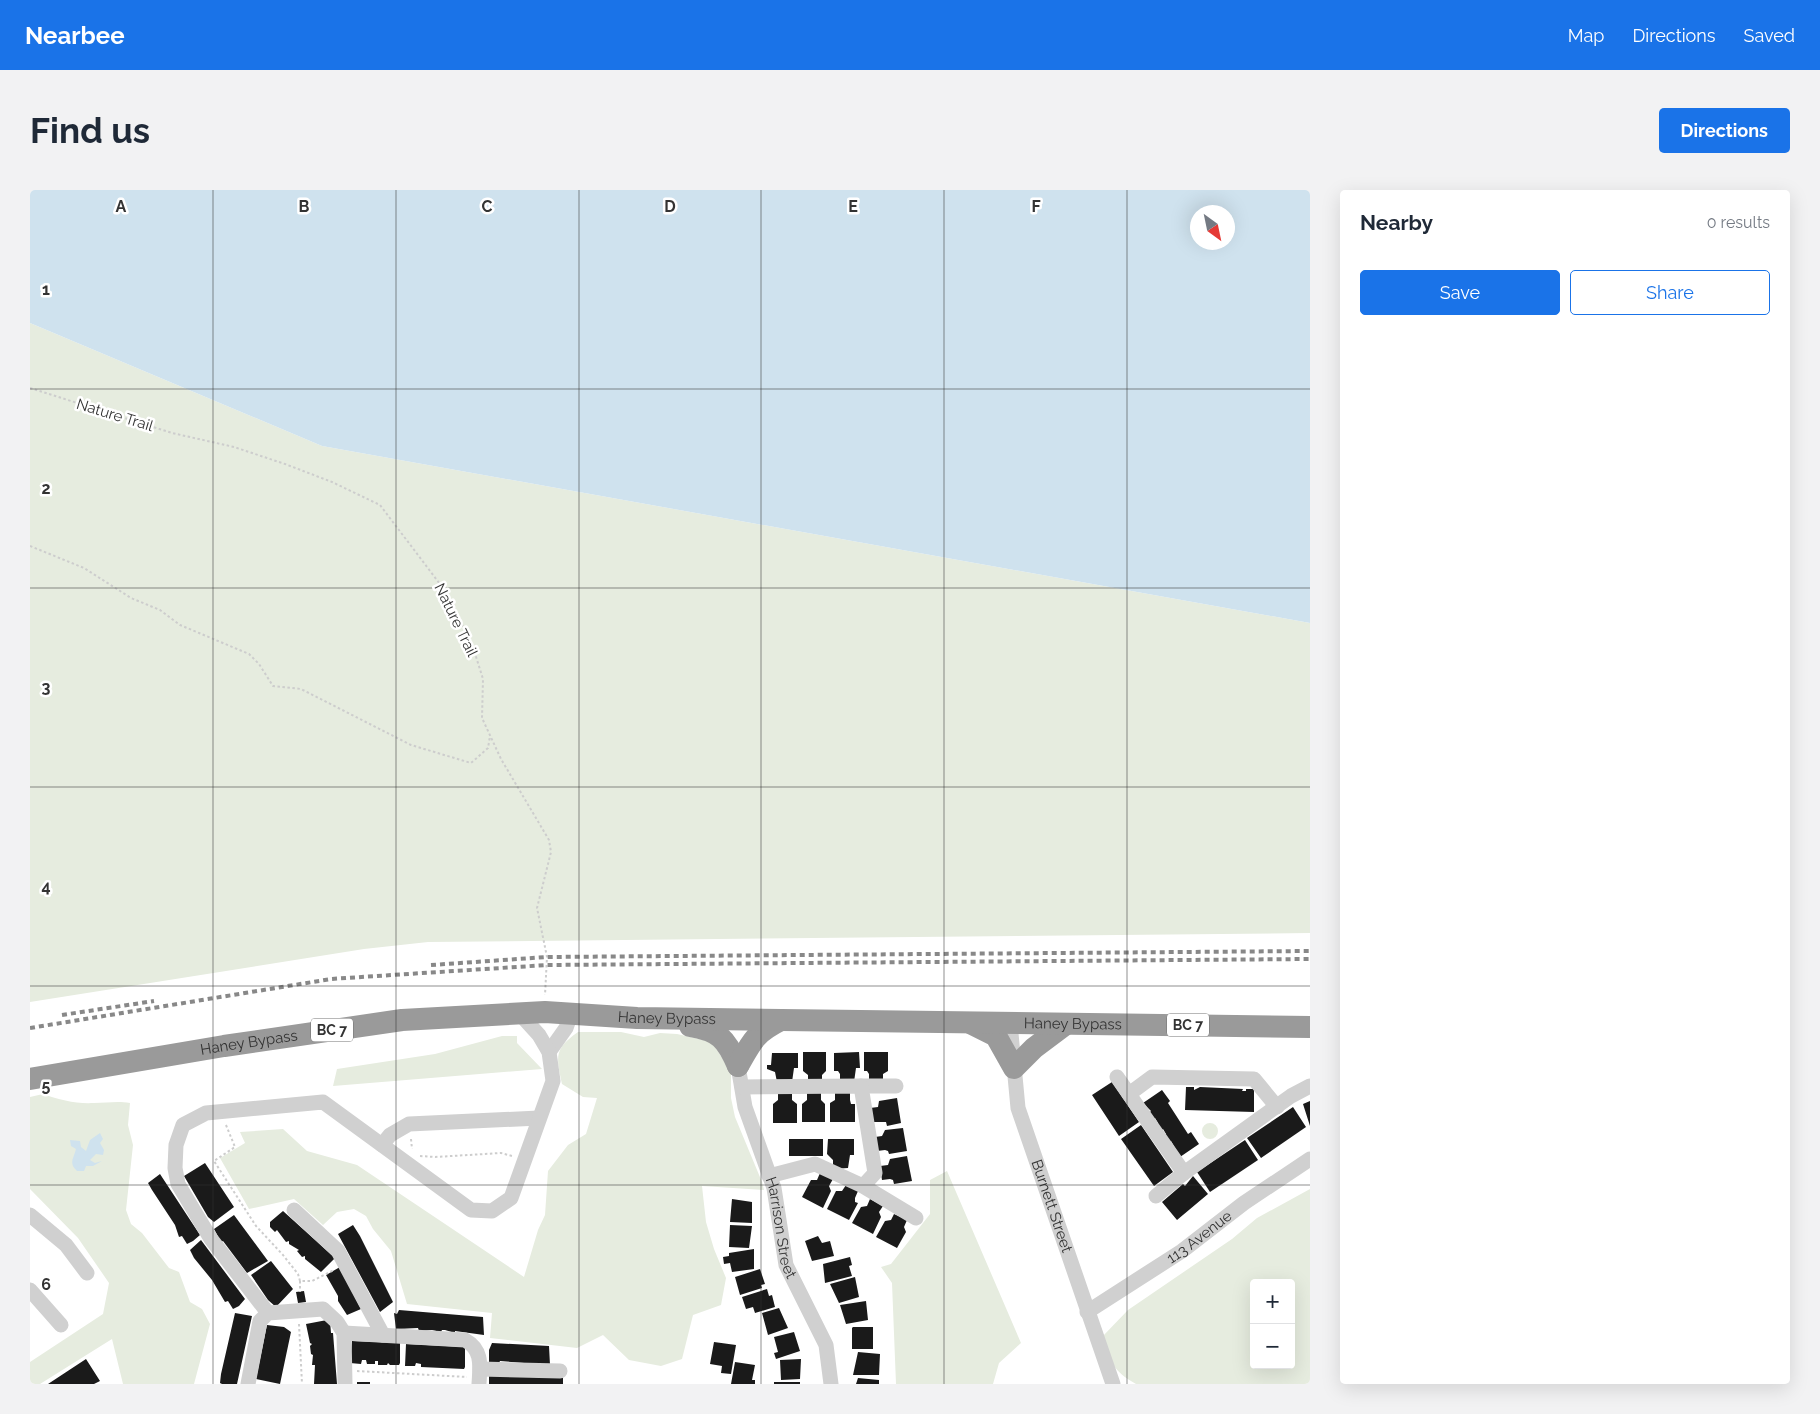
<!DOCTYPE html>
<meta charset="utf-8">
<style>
:root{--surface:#fff;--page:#f2f2f3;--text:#1f2937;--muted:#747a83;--line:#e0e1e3;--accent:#1a73e8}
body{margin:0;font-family:Raleway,sans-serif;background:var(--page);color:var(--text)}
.controls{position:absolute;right:15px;bottom:15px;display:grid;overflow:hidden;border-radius:5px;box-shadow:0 5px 20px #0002}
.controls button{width:45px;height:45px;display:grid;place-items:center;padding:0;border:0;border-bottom:1px solid var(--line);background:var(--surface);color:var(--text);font:25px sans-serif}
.compass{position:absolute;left:1160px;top:15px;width:45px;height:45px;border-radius:50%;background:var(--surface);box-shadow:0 5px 20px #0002;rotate:147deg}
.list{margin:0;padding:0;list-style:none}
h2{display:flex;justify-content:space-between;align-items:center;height:65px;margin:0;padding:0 20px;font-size:21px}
h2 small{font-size:16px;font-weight:400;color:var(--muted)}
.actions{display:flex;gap:10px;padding:15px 20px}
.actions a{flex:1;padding:11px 0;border:1px solid var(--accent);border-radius:5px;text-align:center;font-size:18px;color:var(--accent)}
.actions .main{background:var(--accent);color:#fff}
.map{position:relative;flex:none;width:1280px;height:1194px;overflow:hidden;border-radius:5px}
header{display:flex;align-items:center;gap:30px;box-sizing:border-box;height:70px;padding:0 25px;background:var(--accent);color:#fff}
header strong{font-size:24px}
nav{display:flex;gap:28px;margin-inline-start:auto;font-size:18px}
.intro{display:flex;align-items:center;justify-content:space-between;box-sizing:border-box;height:120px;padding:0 30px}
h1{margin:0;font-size:35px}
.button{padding:12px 22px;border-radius:5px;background:var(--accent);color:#fff;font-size:18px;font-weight:700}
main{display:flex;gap:30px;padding:0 30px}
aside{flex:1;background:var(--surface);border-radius:5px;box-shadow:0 5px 20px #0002}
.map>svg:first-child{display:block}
.green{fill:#e6ecdf;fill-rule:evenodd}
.water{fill:#cfe2ee;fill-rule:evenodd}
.building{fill:#1a1a1a}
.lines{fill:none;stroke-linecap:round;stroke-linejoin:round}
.path{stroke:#cdcdcd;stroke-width:2;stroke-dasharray:2.5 2.5;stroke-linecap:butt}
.minor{stroke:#d0d0d0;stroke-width:15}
.highway{stroke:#9a9a9a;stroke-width:22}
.rail{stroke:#888;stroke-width:4;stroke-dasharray:5 4;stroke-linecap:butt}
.grid{fill:none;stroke:#333;stroke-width:1;stroke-opacity:0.55}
.labels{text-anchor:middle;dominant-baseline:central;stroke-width:5;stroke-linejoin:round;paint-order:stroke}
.shield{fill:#fff;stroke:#707070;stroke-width:1}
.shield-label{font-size:14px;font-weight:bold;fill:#333}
.street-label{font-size:15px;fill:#333;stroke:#fff}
.grid-label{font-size:16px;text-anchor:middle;font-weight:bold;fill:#333;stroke:#fff;stroke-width:5;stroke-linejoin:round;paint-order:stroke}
</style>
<header>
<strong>Nearbee</strong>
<nav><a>Map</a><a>Directions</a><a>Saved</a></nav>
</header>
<div class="intro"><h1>Find us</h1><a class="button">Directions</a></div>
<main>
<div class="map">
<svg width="1280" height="1194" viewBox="0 0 1280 1194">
<rect width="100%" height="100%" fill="#fff"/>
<!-- green -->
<path class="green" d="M0,133L292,256L1280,433V743L398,752L334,759L0,812Z
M548,842H591L614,847L630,843L647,844L682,852L701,882V908L705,927L732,992L734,1000L672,996L676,1032L684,1059L696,1088L691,1115L663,1125L652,1169L631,1176L599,1170L573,1145L547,1158L460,1148L462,1123L377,1114L361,1061L343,1039L336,1026L324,1019L307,1022L293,1035L264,1009L219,1019L190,968L215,953L210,942L253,939L277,961L327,975L494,1087L508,1040L515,1025L518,981L538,955L556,944L567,908L553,907L532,894C526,866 524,859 548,842Z
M472,846H487V853L512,879L303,896L307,879L405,864Z
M13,904C30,910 46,914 64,913C77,913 87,911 100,913L98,935L103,955L96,1020L101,1034L112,1043L139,1078L149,1082L160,1112L172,1119L180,1134L164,1194H93L82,1149L10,1194H0V1172L73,1124L79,1093L48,1048L0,999V907Z
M1172 941a8 8 0 1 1 16 0a8 8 0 1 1-16 0Z
M917,981L991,1153L969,1173L963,1194H866L862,1093L851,1077L861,1074L900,1024V990Z
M1280,999V1194H1106C1083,1181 1080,1172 1072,1147L1098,1120L1202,1049L1227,1028ZM1224,1093H1261V1175H1224Z"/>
<!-- water -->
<path class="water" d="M0,0H1280V433L292,256L0,133ZM1168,22H1198V52H1168Z
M70,943L73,949L70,953L74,960L73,965L66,964L60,970L65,973L72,971L63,976H56L54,981H47C38,973 44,968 46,959L41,956L40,950L50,951L51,957L56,961L60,950Z"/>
<!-- building -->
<path class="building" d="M773,862H796V881L792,885V892H778V885L773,881Z
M829,862L830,878H826L824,892H810V884L808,881H804V863Z
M834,862H858V881L853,884V892H839V884L837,881H834Z
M742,863H768V878H764L762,892H747L745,882L737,879V875H741Z
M1082,892L1109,932L1089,946L1062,905Z
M1156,897H1164V900L1170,897L1213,899L1212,901H1216V899H1224V922L1155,920Z
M1132,900L1140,911L1138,913L1158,944L1161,942L1169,954L1150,967L1141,951L1139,952L1134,945L1136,944L1133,939L1131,941L1127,934L1128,933L1125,928L1123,930L1119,923L1121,921L1113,913Z
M748,903H762V910L767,914V933H743V914L748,910Z
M777,903H791V910L795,914V932H772V914L777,910Z
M805,903H820V910L821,914H825V932H800V913L805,910Z
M867,908L871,933L857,936L856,932H842L840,918L848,917L849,911Z
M1280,911V936L1273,914Z
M1263,917L1276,937L1231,968L1217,948Z
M1111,935L1143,982L1124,996L1091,949Z
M873,938L877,961L859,964L858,961L855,960L847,961L845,947L852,946L855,940Z
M759,949H793V966H759Z
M798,949H824V965H820L818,978L803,979V970L797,964Z
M1215,950L1228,970L1180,1002L1167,982Z
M877,966L882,991L864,994L863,990L860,989L852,990L850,976L858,975L860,969Z
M175,973L204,1017L184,1032L178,1027L154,986Z
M790,983L803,989L799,996L801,1001L793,1018L772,1007L781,990H787Z
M130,984L170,1045L163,1051L157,1054L152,1046L149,1047L145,1035L122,1000L118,993Z
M1163,986L1178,1004L1147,1030L1132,1012L1153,994L1155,996Z
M816,995L828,1001L825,1008V1012L828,1013L819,1030L797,1019L806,1001H812Z
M702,1009L722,1012V1033L700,1032Z
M840,1009L853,1016L849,1022L851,1027L843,1044L822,1033L831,1017L837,1016Z
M253,1021L305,1068L291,1082L275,1069V1066L272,1067L267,1061L269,1060L259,1054V1051L256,1052L247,1040L245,1042L240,1037V1032Z
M864,1024L877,1030L874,1037L876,1042L867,1058L846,1047L855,1031L861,1030Z
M204,1025L238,1071L217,1083L193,1051L191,1052L184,1039Z
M323,1035L330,1046L363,1112L350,1122L308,1044Z
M700,1035L722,1036L719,1058L699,1057Z
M788,1046L792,1053L800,1051L804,1066L782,1071L775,1051Z
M171,1050L215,1109L209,1116L203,1119L198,1111L195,1112L182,1090L164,1068L160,1060Z
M724,1059V1079L702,1082L700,1073L694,1074L693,1067L699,1066V1063Z
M820,1067L822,1075L819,1076L822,1086L795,1093L793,1074Z
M241,1071L263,1099L246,1117L238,1110L221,1085Z
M310,1077L331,1119L317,1125L308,1111V1106L296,1085Z
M730,1079L735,1094L731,1095L732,1098L710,1105L705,1087Z
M825,1087L829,1107L809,1113L800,1094Z
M737,1099L739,1106L742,1105L745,1117L725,1123L723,1117L716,1119L712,1107Z
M274,1101L276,1112L268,1113L266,1102Z
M836,1111L838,1130L816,1134L810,1115Z
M749,1118L758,1138L738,1145L732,1123Z
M369,1120L453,1127L454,1145L425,1141V1143L415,1140H412L411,1142L402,1140L389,1141L388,1138L366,1139L364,1123L367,1124Z
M205,1123L222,1126L207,1194H192L190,1193L191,1184Z
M297,1130L300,1131L301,1143H303L307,1194H284L285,1175H282L283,1165L281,1164L280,1156L282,1154L280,1153L276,1134Z
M237,1135L254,1137L261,1142L250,1194L226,1189Z
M823,1137H843V1159H822V1138Z
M764,1142L770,1161L746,1169L744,1163L748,1162L744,1147Z
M322,1151L370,1153V1173L369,1175H360L358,1173L357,1175H348V1171H345V1174H337L336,1170H332L331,1174L320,1173Z
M684,1152L706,1155L701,1184L691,1183L692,1176L680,1174Z
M462,1153L519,1156L520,1175L470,1171L469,1173L459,1172V1160Z
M376,1154L435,1157V1177L434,1179L391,1177V1174L386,1173L385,1176H375Z
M828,1162L850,1164L849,1185H823Z
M56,1169L70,1191L64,1194H18Z
M771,1169L770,1189L751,1190L750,1170Z
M705,1172L725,1175L722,1190H725V1194H701Z
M459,1184L519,1188V1186L533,1188V1194H459Z
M828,1188L849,1190V1194H826Z
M327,1192H340V1194H327Z
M744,1192H770V1194H744Z"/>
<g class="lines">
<!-- path -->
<path class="path" d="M0,198L142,243L204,257L255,274L302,292L350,315L413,398L442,454L453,489L452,528L471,569L519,650L521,662L507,718L517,767L515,805
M0,356L54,378L101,408L130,420L150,435L219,464L229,474L243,496L271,499L381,555L441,573L458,558L460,546
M196,935L205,957L184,971L226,1036L253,1065L268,1084L270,1091H282L304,1080
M381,949L382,959
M390,966L405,967L471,963L482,966
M270,1091V1102
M269,1134L272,1194
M327,1181L437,1187"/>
<!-- minor -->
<g class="minor">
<path id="s1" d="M980,833L988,918L1083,1194"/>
<path d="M519,862L536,838L541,824"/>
<path id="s2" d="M708,876L715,917L744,998L756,1075L796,1155L801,1194"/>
<path d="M1087,887L1154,983L1261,906L1280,896"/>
<path d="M831,896H866"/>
<path d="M712,897L831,896L845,983L833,996L785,974L739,986"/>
<path d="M1099,904L1122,887L1224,889L1247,917"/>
<path d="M352,955L360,945L379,934L509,928"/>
<path d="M833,996L886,1028"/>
<path d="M1126,1006L1154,983"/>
<path d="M264,1020L308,1061L353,1145"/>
<path d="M0,1025L36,1055L57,1083"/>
<path d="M0,1100L31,1135"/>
<path id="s3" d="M1057,1122L1152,1061L1214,1013L1280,969"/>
<path d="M238,1123L181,1049L148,994L145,978L146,955L153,935L176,923L293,912L441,1020L462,1021L481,1008L523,891L519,862L509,845L489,823"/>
<path d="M314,1143L435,1150C453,1160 450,1176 449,1194"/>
<path d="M450,1179L530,1181"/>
<path d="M218,1194L230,1131L238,1123L293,1119L307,1132L314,1143L315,1194"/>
</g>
<!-- highway -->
<g class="highway">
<path d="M942,834L966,846L984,878L1004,858L1036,834"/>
<path d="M660,836C689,841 696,848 708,876"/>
<path d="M708,876C722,851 725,843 751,830"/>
<path id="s4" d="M0,889L194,856L372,830L515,822L607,828L1280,837"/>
</g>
<!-- rail -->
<path class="rail" d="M401,775L517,767L1280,761
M32,825L124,811
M0,838L301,789L517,775L1280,769"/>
</g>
<!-- grid -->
<path class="grid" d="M183,0V1194M366,0V1194M549,0V1194M731,0V1194M914,0V1194M1097,0V1194M0,199H1280M0,398H1280M0,597H1280M0,796H1280M0,995H1280"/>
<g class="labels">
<!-- shield labels -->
<g class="shield">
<rect x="1137" y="823.5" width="42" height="23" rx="4"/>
<rect x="281" y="828.5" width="42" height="23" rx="4"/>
</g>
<g class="shield-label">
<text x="1158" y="835">BC 7</text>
<text x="302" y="840">BC 7</text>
</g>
<!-- street labels -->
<g class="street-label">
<text transform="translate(85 225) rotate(17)">Nature Trail</text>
<text transform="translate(426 430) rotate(64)">Nature Trail</text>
<text stroke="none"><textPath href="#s4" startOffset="642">Haney Bypass</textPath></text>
<text stroke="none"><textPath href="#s4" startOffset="1048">Haney Bypass</textPath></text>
<text stroke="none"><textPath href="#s4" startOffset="222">Haney Bypass</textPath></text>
<text stroke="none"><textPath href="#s1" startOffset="189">Burnett Street</textPath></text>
<text stroke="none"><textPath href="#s2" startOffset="168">Harrison Street</textPath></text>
<text stroke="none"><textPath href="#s3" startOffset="135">113 Avenue</textPath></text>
</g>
</g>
<g class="grid-label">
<text x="91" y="22">A</text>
<text x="274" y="22">B</text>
<text x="457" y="22">C</text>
<text x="640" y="22">D</text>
<text x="823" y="22">E</text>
<text x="1006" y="22">F</text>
<text x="16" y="105">1</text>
<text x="16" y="304">2</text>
<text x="16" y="503">3</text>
<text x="16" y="702">4</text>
<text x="16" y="901">5</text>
<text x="16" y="1100">6</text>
</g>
</svg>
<div class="controls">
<button>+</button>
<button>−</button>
</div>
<svg class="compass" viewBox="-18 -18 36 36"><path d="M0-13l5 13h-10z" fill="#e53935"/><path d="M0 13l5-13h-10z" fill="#747a83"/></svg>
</div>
<aside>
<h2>Nearby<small>0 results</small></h2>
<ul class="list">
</ul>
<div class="actions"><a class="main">Save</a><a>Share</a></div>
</aside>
</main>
